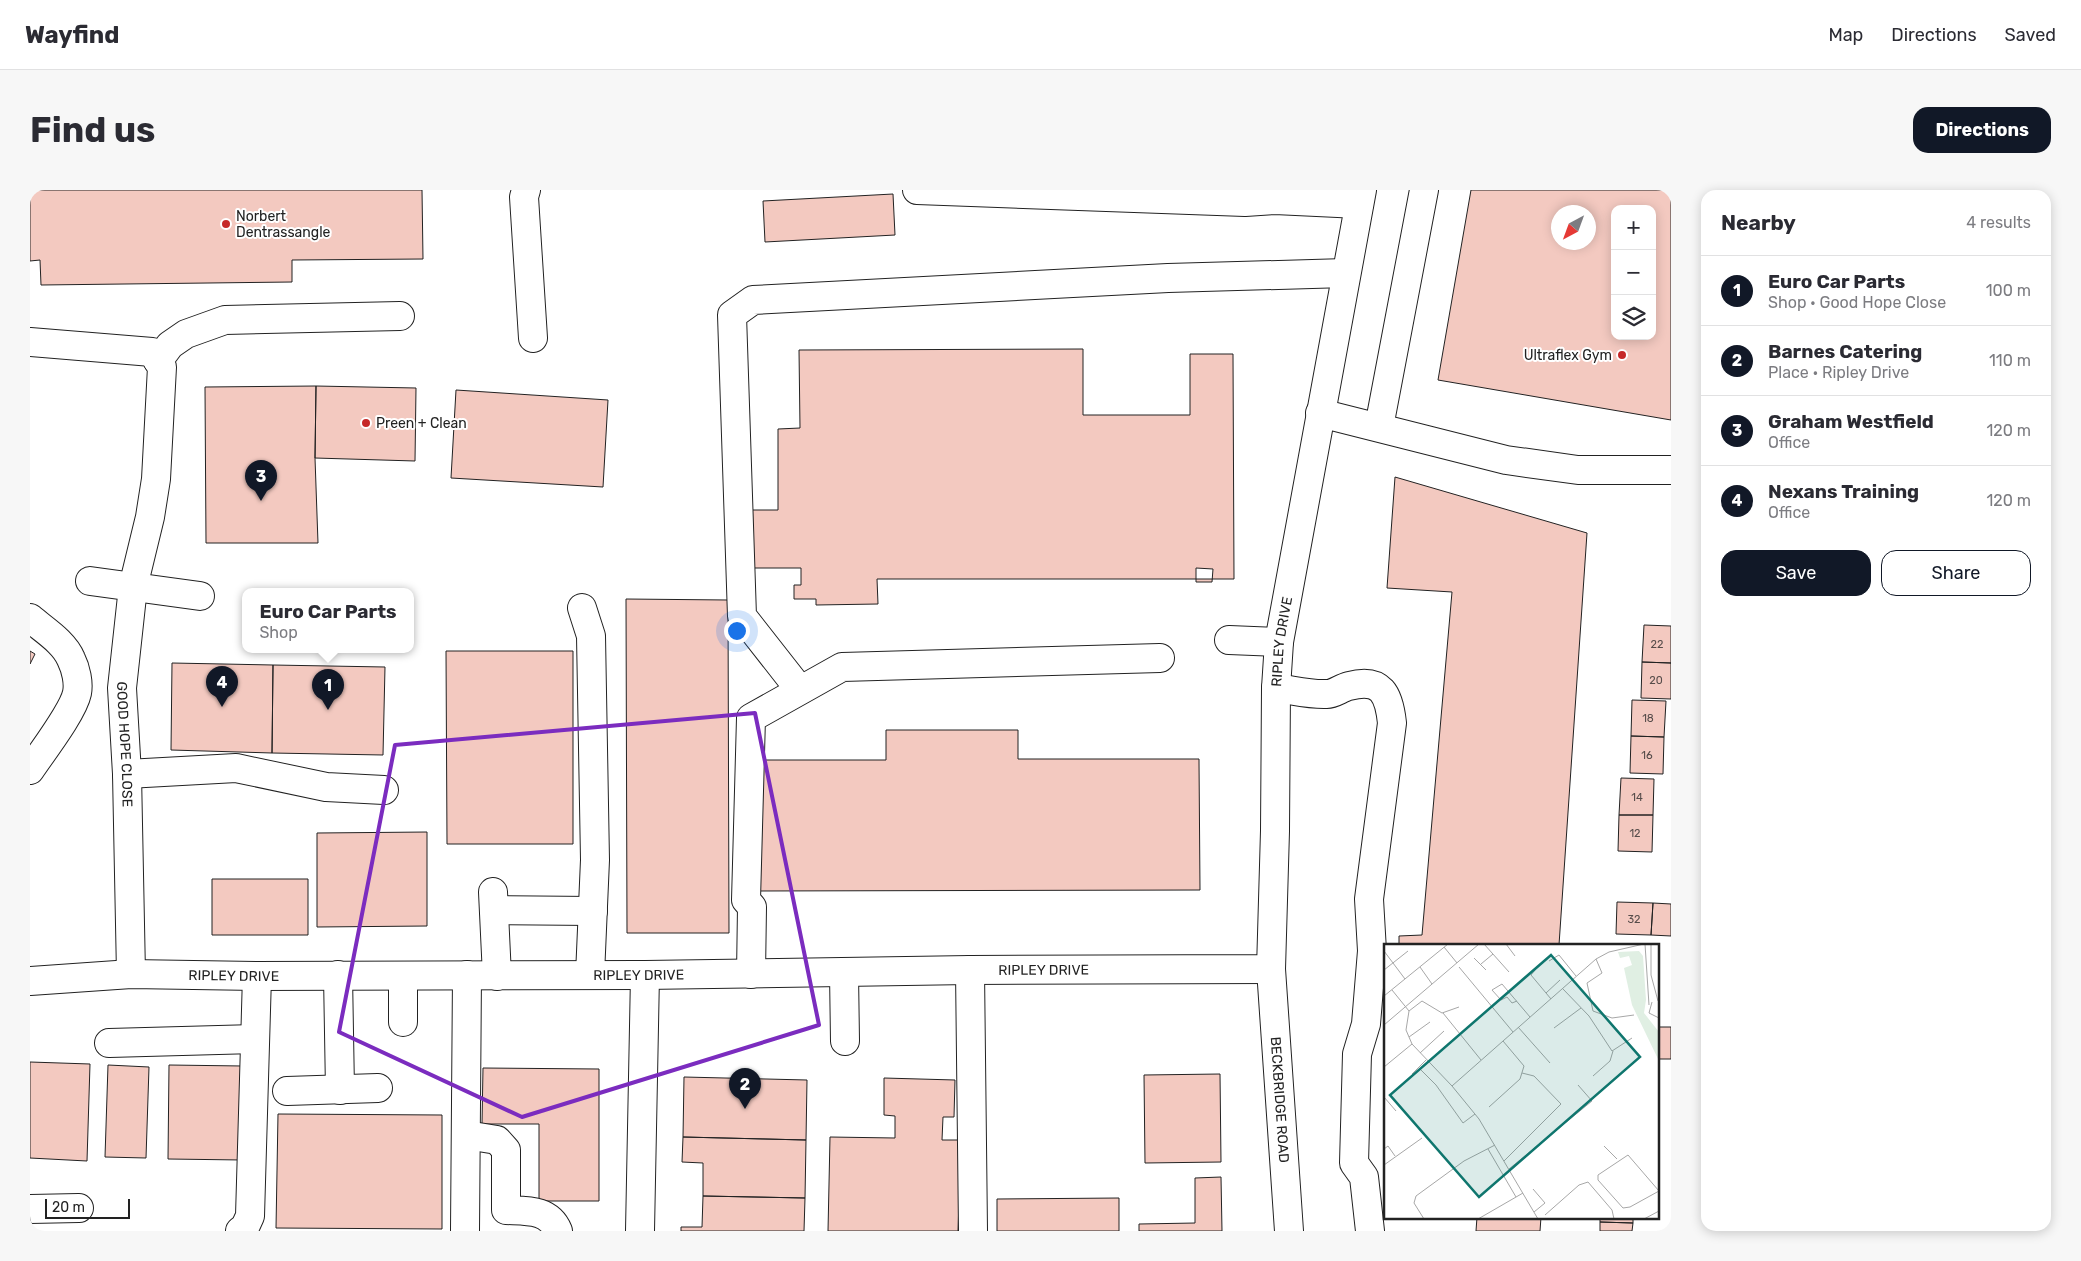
<!DOCTYPE html>
<meta charset="utf-8">
<style>
:root{--surface:#fff;--page:#f7f7f7;--text:#2b2b33;--muted:#7c7c81;--line:#e1e1e2;--accent:#111827}
body{margin:0;font-family:Rubik,sans-serif;background:var(--page);color:var(--text)}
.controls{position:absolute;right:15px;top:15px;display:grid;overflow:hidden;border-radius:10px;box-shadow:0 2px 12px #0003}
.controls button{width:45px;height:45px;display:grid;place-items:center;padding:0;border:0;border-bottom:1px solid var(--line);background:var(--surface);color:var(--text);font:25px sans-serif}
.compass{position:absolute;left:1521px;top:15px;width:45px;height:45px;border-radius:50%;background:var(--surface);box-shadow:0 2px 12px #0003;rotate:221deg}
.scale{position:absolute;left:15px;bottom:12px;width:85px;box-sizing:border-box;padding-left:5px;border:2px solid #222;border-top:0;font-size:14px;line-height:18px;white-space:nowrap;color:#222;-webkit-text-stroke:4px #fff;paint-order:stroke}
.you{position:absolute;left:706px;top:440px;width:18px;height:18px;margin:-12px;border:4px solid #fff;border-radius:50%;background:#1a73e8;box-shadow:0 0 0 8px #1a73e833}
.badge{display:grid;place-items:center;width:32px;height:32px;border-radius:50%;background:var(--accent);color:#fff;font-size:16px;font-weight:700}
.pin{position:absolute;translate:-50% -41px;filter:drop-shadow(0 1px 2px #0008)}
.pin::after{content:'';position:absolute;top:26px;width:18px;height:15px;background:inherit;clip-path:polygon(0 0,100% 0,50% 100%)}
.popup{position:absolute;left:212px;top:398px;width:172px;height:65px;box-sizing:border-box;display:grid;place-content:center;border-radius:10px;background:var(--surface);filter:drop-shadow(0 1px 4px #0005);font-size:16px;white-space:nowrap;color:var(--muted)}
.popup b{font-size:19px;color:var(--text)}
.popup::after{content:'';position:absolute;left:50%;top:100%;margin-left:-10px;border:10px solid transparent;border-top-color:var(--surface)}
.list{margin:0;padding:0;list-style:none}
h2{display:flex;justify-content:space-between;align-items:center;height:65px;margin:0;padding:0 20px;font-size:21px}
h2 small{font-size:16px;font-weight:400;color:var(--muted)}
.list li{display:grid;grid-template-columns:32px 1fr auto;gap:15px;align-items:center;box-sizing:border-box;height:70px;padding:0 20px;border-top:1px solid var(--line)}
.list b{display:block;font-size:19px;white-space:nowrap}
.list p{margin:0;font-size:16px;white-space:nowrap;color:var(--muted)}
.list em{font-size:16px;font-style:normal;color:var(--muted)}
.actions{display:flex;gap:10px;padding:15px 20px}
.actions a{flex:1;padding:11px 0;border:1px solid var(--accent);border-radius:15px;text-align:center;font-size:18px;color:var(--accent)}
.actions .main{background:var(--accent);color:#fff}
.icon{flex:none;width:28px;height:28px;fill:none;stroke:currentColor;stroke-width:2;stroke-linecap:round;stroke-linejoin:round}
.map{position:relative;flex:none;width:1641px;height:1041px;overflow:hidden;border-radius:15px}
header{display:flex;align-items:center;gap:30px;box-sizing:border-box;height:70px;padding:0 25px;background:var(--surface);border-bottom:1px solid var(--line)}
header strong{font-size:24px}
nav{display:flex;gap:28px;margin-inline-start:auto;font-size:18px}
.intro{display:flex;align-items:center;justify-content:space-between;box-sizing:border-box;height:120px;padding:0 30px}
h1{margin:0;font-size:35px}
.button{padding:12px 22px;border-radius:15px;background:var(--accent);color:#fff;font-size:18px;font-weight:700}
main{display:flex;gap:30px;padding:0 30px}
aside{flex:1;background:var(--surface);border-radius:15px;box-shadow:0 2px 12px #0003}
.map>svg:first-child{display:block}
.building{fill:#f3c9c0;stroke:#222;fill-rule:evenodd}
.lines{fill:none;stroke-linecap:round;stroke-linejoin:round}
.minor-casing{stroke:#222;stroke-width:30}
.minor{stroke:#fff;stroke-width:28}
.marked{fill:none;stroke:#7b2cbf;stroke-width:4;stroke-linejoin:round}
.poi-dot{fill:#c62828;stroke:#fff;stroke-width:2}
.labels{text-anchor:middle;dominant-baseline:central;stroke-width:4;stroke-linejoin:round;paint-order:stroke}
.number-label{font-size:11px;fill:#564c4a}
.poi-label{font-size:14px;fill:#222;stroke:#fff;text-anchor:start}
.street-label{font-size:14px;fill:#222;stroke:#fff}
.inset-road{fill:none;stroke:#a7a7a7;stroke-width:1}
.view{fill:#0f766e;fill-opacity:0.15;stroke:#0f766e;stroke-width:2.5}
.inset-edge{fill:none;stroke:#222;stroke-width:2.5}
</style>
<header>
<strong>Wayfind</strong>
<nav><a>Map</a><a>Directions</a><a>Saved</a></nav>
</header>
<div class="intro"><h1>Find us</h1><a class="button">Directions</a></div>
<main>
<div class="map">
<svg width="1641" height="1041" viewBox="0 0 1641 1041">
<rect width="100%" height="100%" fill="#fff"/>
<!-- building -->
<path class="building" d="M0,0H392L393,69L262,70V92L11,95L10,70L0,71Z
M1441,0H1641V230L1408,190ZM1585,19H1622V146H1585ZM1528,22H1558V52H1528Z
M863,4L865,45L735,52L733,11Z
M1053,159V225H1160V164H1203L1204,389H847L848,414L786,415V409H764V395H771V378H721L720,320H748V239L770,238L769,160Z
M286,196L285,268L288,353H176L175,197Z
M286,196L386,198L385,271L285,268Z
M426,200L578,210L573,297L421,288Z
M1365,287L1557,343L1529,755H1369V746L1392,745L1422,402L1357,398Z
M1166,378L1183,379L1182,392H1166Z
M596,409L698,410L699,743H597Z
M1614,435L1641,436V473L1612,472Z
M0,461L5,464L0,474Z
M416,461H543V654H417Z
M1612,472L1641,473V509L1611,508Z
M142,473L243,475L242,563L141,560Z
M243,475L355,477L353,565L242,563Z
M1602,510L1636,511L1634,547L1601,546Z
M856,540H988V569H1169L1170,700L729,701V570H856Z
M1601,546L1634,547L1633,584L1600,583Z
M1591,588L1624,589L1623,625H1589Z
M1589,625H1623L1622,662L1588,661Z
M397,642V736L287,737V643Z
M182,689H278V745H182Z
M1587,712L1623,713L1621,745L1586,744Z
M1623,713L1641,714V746L1621,745Z
M1627,837H1641V869H1627Z
M0,872L60,874L57,971L0,968Z
M78,875L119,877L116,968L75,967Z
M139,875L213,876L212,970L138,969Z
M453,878L569,879V1011H509V934H452Z
M1190,884L1191,972L1115,973L1114,885Z
M654,887L777,890L776,950L653,947Z
M854,888L925,890L924,927H913L912,950H931L928,1041H798L800,947L865,948V926L854,925Z
M248,924L412,925V1039L246,1038Z
M653,947L776,950L775,1008L673,1006V973L652,972Z
M1191,987L1192,1041H1109V1034L1165,1033V988Z
M673,1006L775,1008L774,1041H651V1037H672Z
M1089,1008V1041H967V1009Z
M1447,1027H1511L1510,1041H1446Z
M1570,1027H1603V1033L1570,1032Z
M1570,1032L1603,1033L1602,1041H1570Z"/>
<g class="lines">
<!-- minor casing -->
<g class="minor-casing">
<g id="minor">
<path d="M496,0L494,7L503,148"/>
<path d="M887,0L1215,12L1245,10L1329,14"/>
<path id="s1" d="M0,152L122,162L132,177L126,289L120,327L103,397L92,498L97,584L101,784"/>
<path d="M128,171L140,155L156,144L195,130L370,126"/>
<path d="M1290,223L1476,270L1548,280H1641"/>
<path d="M1349,237L1394,0"/>
<path d="M60,391L170,406"/>
<path d="M552,418L561,446L565,670L560,785"/>
<path d="M0,428C14,440 34,452 41,469C46,479 49,493 47,503C43,522 12,562 0,580"/>
<path d="M1199,450L1249,452"/>
<path d="M1246,498C1262,500 1281,505 1297,504C1304,504 1311,498 1319,496C1352,487 1359,505 1362,533L1339,709L1342,761L1336,834L1327,864L1324,973L1334,987L1340,1041"/>
<path d="M770,500L712,426L702,125L723,110L1138,88L1316,83"/>
<path d="M97,584L206,578L296,597L354,600"/>
<path d="M463,702L467,786"/>
<path d="M464,720L563,721"/>
<path id="s2" d="M1241,779L1259,1041"/>
<path d="M940,780L943,1041"/>
<path d="M814,783L815,851"/>
<path d="M721,784L722,717L716,710L721,528L812,477L1130,468"/>
<path d="M308,785L310,900"/>
<path d="M373,786V832"/>
<path id="s3" d="M0,791L101,784L227,786L615,785L940,780L1241,779L1245,641L1246,498L1249,452L1332,0"/>
<path d="M79,853L225,849"/>
<path d="M257,901L348,898"/>
<path d="M436,945L467,950L476,960V1020C497,1021 519,1019 528,1041"/>
<path d="M0,1019L49,1018"/>
<path d="M210,1041L215,1037L220,1026L227,786"/>
<path d="M435,1041L437,785"/>
<path d="M610,1041L615,785"/>
</g>
</g>
<!-- minor -->
<use href="#minor" class="minor"/>
</g>
<!-- marked area -->
<path class="marked" d="M725,523L789,835L492,927L309,842L365,555Z"/>
<!-- markers -->
<g class="poi-dot">
<circle cx="196" cy="34" r="5"/>
<circle cx="1592" cy="165" r="5"/>
<circle cx="336" cy="233" r="5"/>
</g>
<g class="labels">
<!-- number labels -->
<g class="number-label">
<text x="1627" y="454">22</text>
<text x="1626" y="490">20</text>
<text x="1618" y="528">18</text>
<text x="1617" y="565">16</text>
<text x="1607" y="607">14</text>
<text x="1605" y="643">12</text>
<text x="1604" y="729">32</text>
</g>
<!-- poi labels -->
<g class="poi-label">
<text x="206" y="26">Norbert<tspan x="206" dy="16">Dentrassangle</tspan></text>
<text x="1582" y="165" text-anchor="end">Ultraflex Gym</text>
<text x="346" y="233">Preen + Clean</text>
</g>
<!-- street labels -->
<g class="street-label">
<text stroke="none"><textPath href="#s3" startOffset="1569">RIPLEY DRIVE</textPath></text>
<text stroke="none"><textPath href="#s1" startOffset="521">GOOD HOPE CLOSE</textPath></text>
<text stroke="none"><textPath href="#s3" startOffset="1014">RIPLEY DRIVE</textPath></text>
<text stroke="none"><textPath href="#s3" startOffset="609">RIPLEY DRIVE</textPath></text>
<text stroke="none"><textPath href="#s3" startOffset="204">RIPLEY DRIVE</textPath></text>
<text stroke="none"><textPath href="#s2" startOffset="131">BECKBRIDGE ROAD</textPath></text>
</g>
</g>
<!-- overview -->
<g transform="translate(1354 754)">
<rect width="275" height="275" fill="#fff"/>
<path d="M255,7L259,12L262,56L260,69L275,88V117L248,61L240,24L248,21L245,12L236,14L234,8Z" fill="#e0efe3"/>
<path class="inset-road" d="M100,0L125,28M122,0L131,12M261,0L265,61M267,0V31L274,57M60,3L73,19M0,7L21,35M90,14L102,26M212,15L218,29L203,39L209,67L228,74L250,71M165,17L175,11L192,32M97,20L109,10M155,21L147,31L167,55M36,23L48,40M75,23L129,88M0,26L24,7M179,45L205,72L228,107L248,94M8,46L25,67L22,86L28,100L68,142M162,49L176,36M0,52L64,0M133,57L128,59L123,53L117,56L108,46L118,40L146,73M268,58L265,69L275,74M25,67L38,57L58,69L75,63M59,69L97,116M0,81L95,0M134,83L166,119M170,84L197,64M25,93L46,78M36,109L60,87M0,123L28,100M34,123L52,141L79,179L91,170M28,130L42,116M209,132L226,117L229,107M0,153L12,167M105,163L136,135L140,122L119,97M220,202L233,215M0,205L4,202L11,212M104,205L132,253M120,217L177,160L150,132L138,129M0,221L38,194M125,225L208,157L194,141M149,245L161,259L150,268M275,247L244,211L214,231V236L239,264L246,263L275,247M161,271L195,241L204,238L228,266L230,275M40,275L30,259L32,252L80,217L111,201M94,275L139,249M154,275L95,175L68,142L212,15L225,8L260,0M260,275L275,267"/>
<path class="view" d="M167,11L256,113L95,253L6,151Z"/>
<rect width="275" height="275" class="inset-edge"/>
</g>
</svg>
<div class="controls">
<button>+</button>
<button>−</button>
<button><svg class="icon" aria-label="layers" viewBox="0 0 24 24"><path d="M12 4l9 5-9 5-9-5zM3 14l9 5 9-5"/></svg></button>
</div>
<svg class="compass" viewBox="-18 -18 36 36"><path d="M0-13l5 13h-10z" fill="#e53935"/><path d="M0 13l5-13h-10z" fill="#7c7c81"/></svg>
<div class="scale">20 m</div>
<div class="you"></div>
<div class="pin badge" style="left:298px;top:520px">1</div>
<div class="popup"><b>Euro Car Parts</b>Shop</div>
<div class="pin badge" style="left:715px;top:919px">2</div>
<div class="pin badge" style="left:231px;top:311px">3</div>
<div class="pin badge" style="left:192px;top:517px">4</div>
</div>
<aside>
<h2>Nearby<small>4 results</small></h2>
<ul class="list">
<li><span class="badge">1</span><div><b>Euro Car Parts</b><p>Shop · Good Hope Close</p></div><em>100 m</em></li>
<li><span class="badge">2</span><div><b>Barnes Catering</b><p>Place · Ripley Drive</p></div><em>110 m</em></li>
<li><span class="badge">3</span><div><b>Graham Westfield</b><p>Office</p></div><em>120 m</em></li>
<li><span class="badge">4</span><div><b>Nexans Training</b><p>Office</p></div><em>120 m</em></li>
</ul>
<div class="actions"><a class="main">Save</a><a>Share</a></div>
</aside>
</main>
